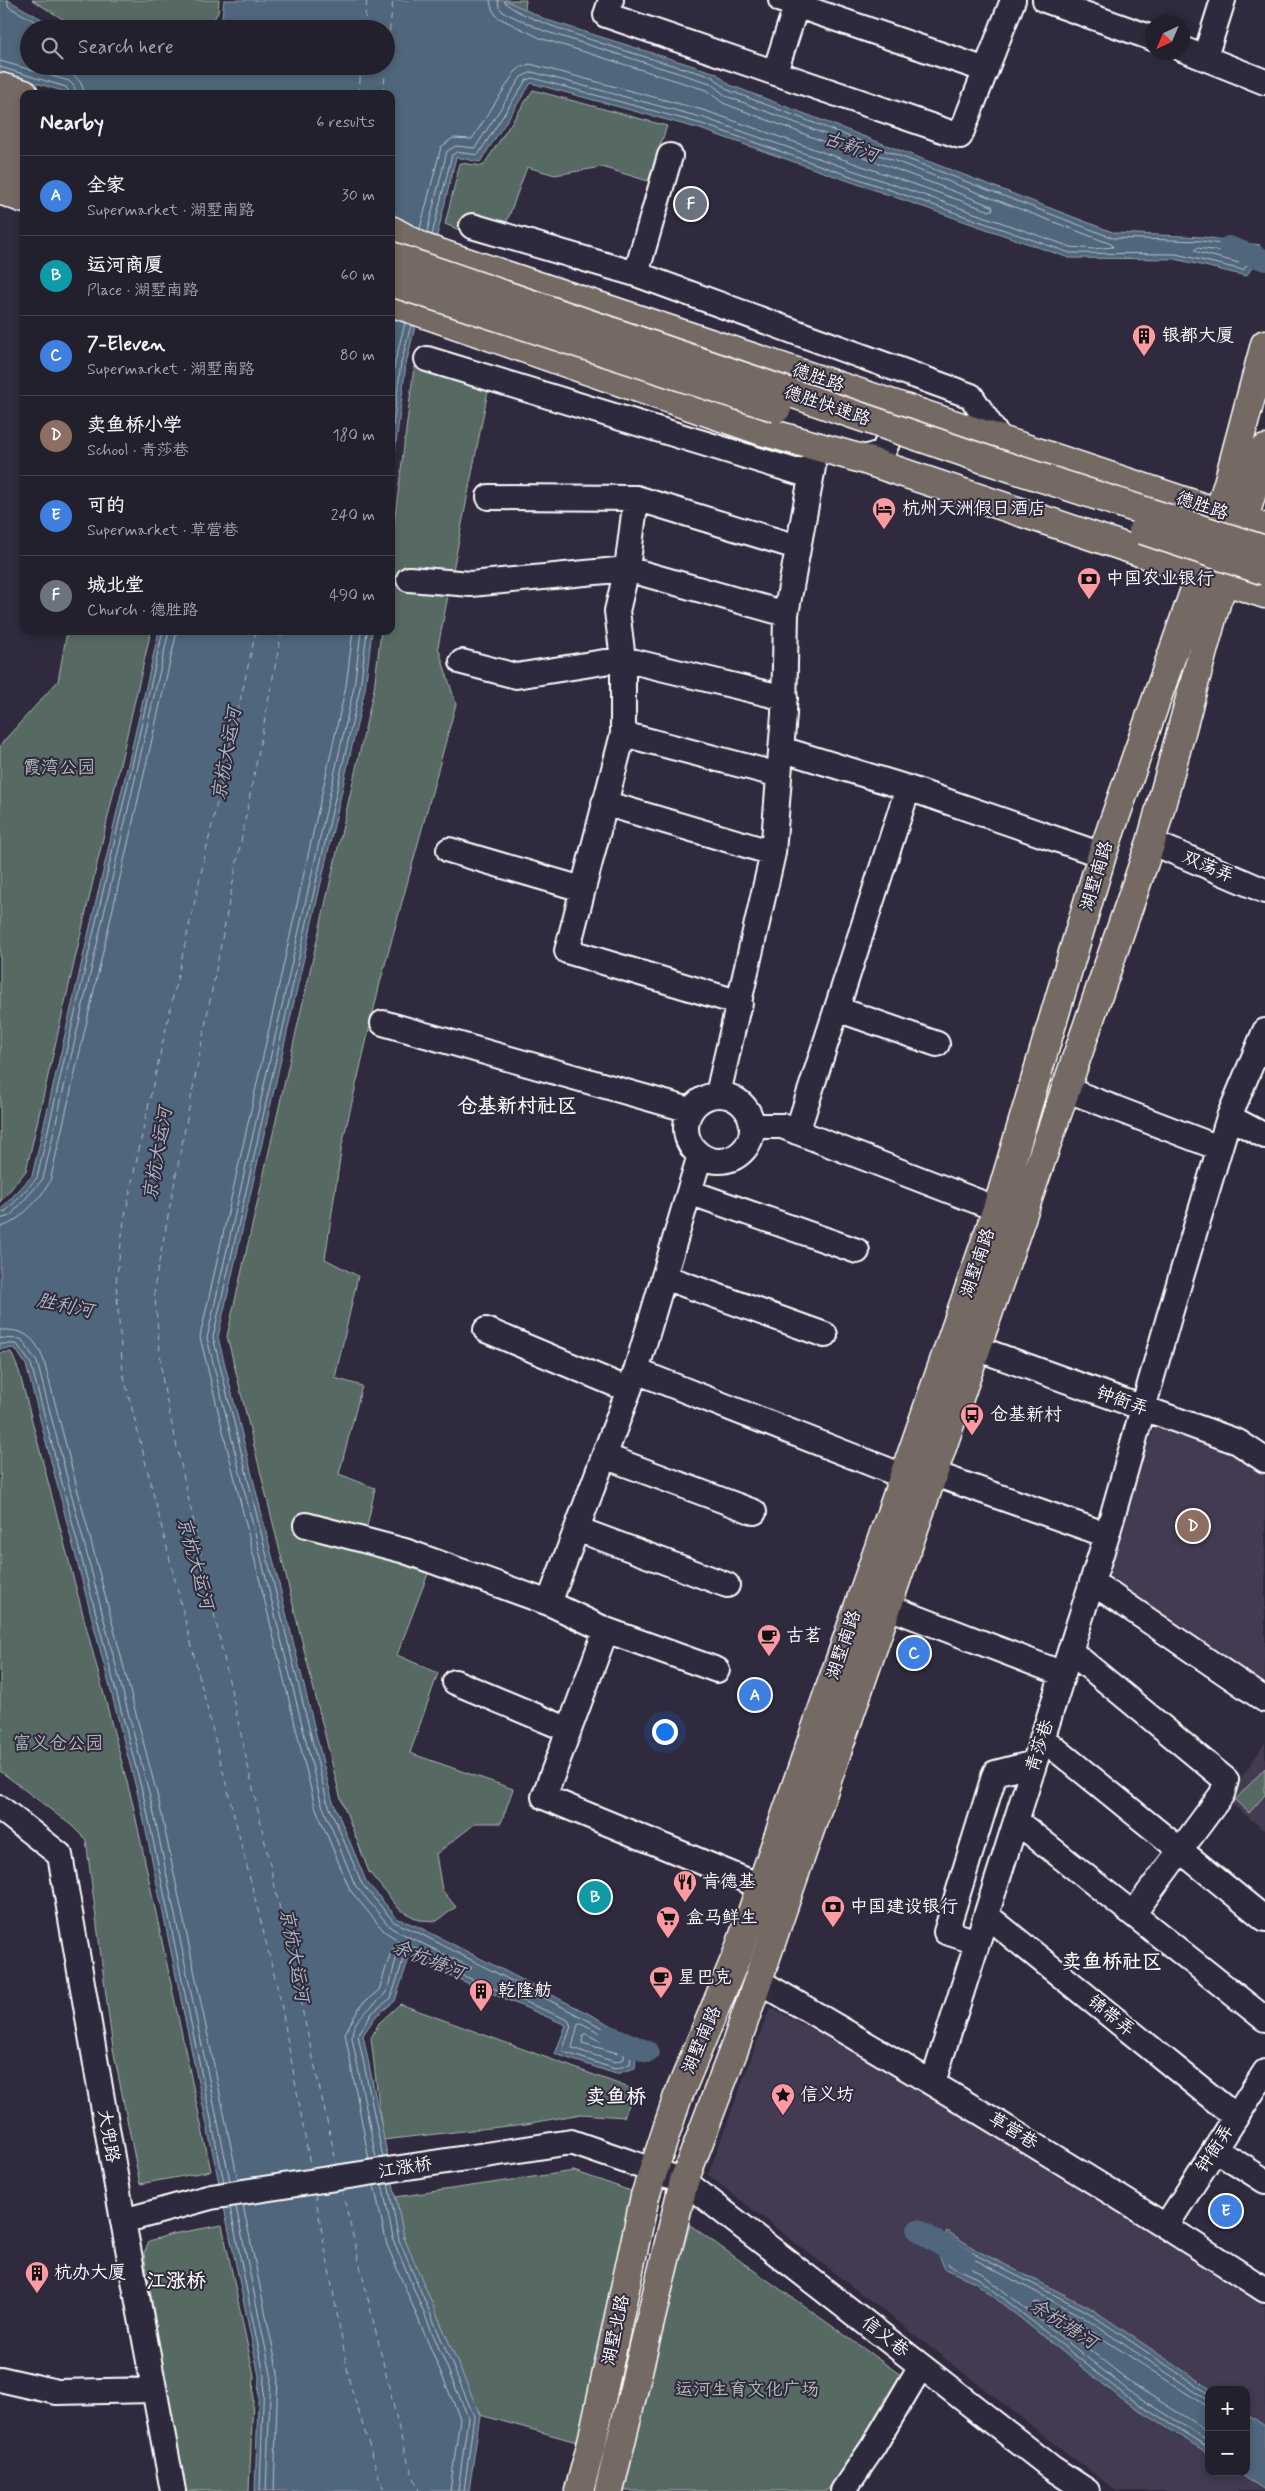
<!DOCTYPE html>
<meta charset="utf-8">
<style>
:root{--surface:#23202e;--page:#2f2d3a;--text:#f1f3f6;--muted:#a3a3aa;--line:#403e4a;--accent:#ff9aa2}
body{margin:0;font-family:Mynerve,"LXGW WenKai TC",sans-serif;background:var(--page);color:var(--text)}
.controls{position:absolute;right:15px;bottom:15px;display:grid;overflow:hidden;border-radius:10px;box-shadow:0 2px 8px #0003}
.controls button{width:45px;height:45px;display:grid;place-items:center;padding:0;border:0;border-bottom:1px solid var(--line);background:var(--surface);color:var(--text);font:25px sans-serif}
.compass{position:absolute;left:1145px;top:15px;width:45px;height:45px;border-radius:50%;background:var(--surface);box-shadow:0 2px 8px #0003;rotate:224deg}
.you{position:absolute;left:664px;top:1731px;width:18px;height:18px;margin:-12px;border:4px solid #fff;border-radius:50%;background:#1a73e8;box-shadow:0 0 0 8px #1a73e833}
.badge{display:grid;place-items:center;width:32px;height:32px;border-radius:50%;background:var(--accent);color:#fff;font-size:16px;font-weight:700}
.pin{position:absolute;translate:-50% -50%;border:2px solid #fff;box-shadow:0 1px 5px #0006}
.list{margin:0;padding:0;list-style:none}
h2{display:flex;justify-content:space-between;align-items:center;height:65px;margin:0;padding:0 20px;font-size:21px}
h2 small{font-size:16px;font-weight:400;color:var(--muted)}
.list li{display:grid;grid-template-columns:32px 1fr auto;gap:15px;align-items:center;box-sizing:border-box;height:80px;padding:0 20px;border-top:1px solid var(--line)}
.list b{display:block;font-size:19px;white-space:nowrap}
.list p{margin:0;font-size:16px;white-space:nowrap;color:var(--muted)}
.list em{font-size:16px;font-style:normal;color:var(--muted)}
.icon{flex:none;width:28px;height:28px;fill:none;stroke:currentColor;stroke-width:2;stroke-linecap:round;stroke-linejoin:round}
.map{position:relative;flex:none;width:1265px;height:2491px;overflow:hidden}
.search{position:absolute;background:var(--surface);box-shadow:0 2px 8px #0003;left:20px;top:20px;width:375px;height:55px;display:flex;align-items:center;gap:12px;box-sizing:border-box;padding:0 18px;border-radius:28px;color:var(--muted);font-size:19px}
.panel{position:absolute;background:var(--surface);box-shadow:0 2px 8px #0003;left:20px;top:90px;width:375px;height:545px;border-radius:10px}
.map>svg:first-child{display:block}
.built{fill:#423b51;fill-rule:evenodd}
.green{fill:#566a63;stroke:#aab4b1}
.water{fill:#50667b;stroke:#96a3b0}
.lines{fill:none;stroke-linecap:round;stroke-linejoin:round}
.shore{stroke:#b9c2ca;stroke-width:1}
.canal{stroke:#50667b;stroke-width:22}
.ferry{stroke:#b0bac4;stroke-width:1;stroke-dasharray:6 5;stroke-linecap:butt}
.minor-casing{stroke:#fff;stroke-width:28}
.major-casing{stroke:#fff;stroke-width:31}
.highway-casing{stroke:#fff;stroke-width:31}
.minor{stroke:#2f2a3d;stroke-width:24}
.major{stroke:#756964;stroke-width:28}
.highway{stroke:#756964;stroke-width:28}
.highway-bridge-casing{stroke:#fff;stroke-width:31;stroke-linecap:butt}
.highway-bridge{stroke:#756964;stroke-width:28}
.labels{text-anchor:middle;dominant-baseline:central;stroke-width:4;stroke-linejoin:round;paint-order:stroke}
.poi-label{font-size:18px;fill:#fff;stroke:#2f2a3d;text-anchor:start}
.street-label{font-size:18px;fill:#fff;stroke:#2f2a3d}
.park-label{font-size:18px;fill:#b3bcb9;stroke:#2f2a3d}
.water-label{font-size:19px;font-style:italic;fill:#b0bac4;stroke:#2f2a3d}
.quarter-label{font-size:20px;font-weight:bold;fill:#fff;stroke:#2f2a3d}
</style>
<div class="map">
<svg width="1265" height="2491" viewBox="0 0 1265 2491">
<rect width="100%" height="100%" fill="#2f2a3d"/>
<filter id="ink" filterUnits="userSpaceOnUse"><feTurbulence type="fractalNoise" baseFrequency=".02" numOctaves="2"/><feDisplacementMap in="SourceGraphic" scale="10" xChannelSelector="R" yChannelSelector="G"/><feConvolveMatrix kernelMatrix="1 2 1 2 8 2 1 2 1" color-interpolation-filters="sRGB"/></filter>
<g filter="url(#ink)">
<!-- built -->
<path class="built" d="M1155,1423L1230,1449L1265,1472V1685L1104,1579Z
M1265,1743V1831L1227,1800Z
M770,2007L871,2060L1110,2205L1265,2307V2491H1116L708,2175ZM1209,2390H1246V2472H1209Z"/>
<!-- green -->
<path class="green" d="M32,0H219L218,13L207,29H79Z
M505,0H526L525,10Z
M533,90L667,126L648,181L602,167L555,175L527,167L505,227L462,231L445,224L460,163L483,166Z
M414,367L488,391L438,647L456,704L380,983L342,1145L325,1259L358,1276L335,1378L362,1386L339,1474L375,1488L362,1551L429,1571L397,1655L438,1673L410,1753L513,1789L501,1823H476L436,1854L442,1890L456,1907L437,1921L419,1920L400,1910L369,1872L340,1796L227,1336L374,689L381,631H391V548Z
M67,631H151L26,1171L0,1202V745L58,681Z
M11,1352L19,1371L133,1805L211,2171L140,2184L113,2049L86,1840L72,1826L0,1771V1734L3,1728L0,1726V1353Z
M1265,1768V1795L1249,1813L1235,1800Z
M400,2004L635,2090L624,2117L581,2114L526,2124L383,2140L371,2038L379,2023Z
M574,2171L645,2196L591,2446L480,2415L404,2238L396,2197Z
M222,2225L254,2376L249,2491H183L144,2253L149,2241L172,2234Z
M690,2225L905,2378L827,2491H610Z"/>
<!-- water -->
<path class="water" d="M0,0H8L59,29H29V66H386V29H214L222,18L224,0H505L547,20L716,73L730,85L1115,233L1203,237L1260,245L1256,262L1246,276L1175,259L1069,258L700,129L531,83L480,162L456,157L406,364L391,482V94H72L0,72Z
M159,631H372L365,689L218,1337L332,1799L366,1881L398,1919L419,1927L638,2039L635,2068L616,2074L555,2054L566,2025L409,1958L395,2001L376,2016L363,2035L404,2238L480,2415L469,2491H255L259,2376L141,1807L26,1365L15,1348L0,1349V1210L32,1176Z
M947,2231L978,2251L1089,2307L1212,2390H1209V2454L1123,2400L975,2282L945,2269L936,2249Z
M1246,2413L1265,2426V2490L1237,2472H1246Z"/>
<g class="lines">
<!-- shore -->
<path class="shore" d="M7,0L9,7L49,29
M0,61L69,81L74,86L76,94
M46,66C62,71 83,73 84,94
M0,67L66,87L70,94
M420,229L441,147L453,138L472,139L515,72L521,67L530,64L706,111L990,211L993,209L992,206L723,103L706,90L540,38L497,17L492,9L490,0
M427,232L447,151L456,146L475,148L521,77L532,72L704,118L1071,247L1093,249L1113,247L1111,244L726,96L710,83L544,31L503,12L499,7L498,0
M432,235L452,155L457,152L478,155L526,80L532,78L702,124L1070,253L1176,254L1243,270L1251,260L1253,251L1251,249L1202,241L1113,238L728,90L713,77C687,69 506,19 504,0
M1197,248L1243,254L1245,257L1239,263L1197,252L1195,250Z
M391,393L395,362L405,323
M391,443L401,363L411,325
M353,631L346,686L200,1337L315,1806L350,1890L384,1931L399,1941L391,1952L379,1990L361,2005L345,2033L369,2160
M361,631L354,687L207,1338L321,1802L355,1885L391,1928L472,1968L468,1971L413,1947L404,1948C390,1959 395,1983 384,1995C373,2008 351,2018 352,2038L376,2158
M367,631L360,688L213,1337L327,1801L362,1884L394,1922L417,1932L632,2043L630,2064L615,2069L564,2052L563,2049L571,2026L568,2020L412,1954H407L404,1957L391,1998L372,2013L358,2035L383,2158
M0,1213L6,1211L37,1178L163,631
M0,1219L10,1216L43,1179L169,631
M0,1227C15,1226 44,1195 50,1181L177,631
M0,1330C25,1329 35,1337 44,1361L159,1802L238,2180
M0,1338L21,1339L37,1362L152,1804L230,2181
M0,1344H17L31,1364L146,1806L224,2182
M581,2023L624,2045V2059L615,2062L572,2048L578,2024Z
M586,2034L616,2049L617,2053L582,2043L583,2035Z
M388,2183L399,2240L474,2416L464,2491
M382,2184L394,2242L468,2417L458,2491
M374,2185L387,2245L460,2418L450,2491
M243,2205L278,2373L274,2491
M230,2207L264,2375L260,2491
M236,2207L271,2374L266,2491
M1209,2394L1086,2311L976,2255L951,2239L948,2240L942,2248L949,2265L978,2278L1126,2396L1209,2448
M1209,2401L1083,2317L953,2248L950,2249L954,2260L981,2273L1129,2391L1209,2441
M1209,2408L1079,2323L1037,2302L1034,2303V2306L1134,2385L1209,2432"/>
<!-- canal -->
<path class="canal" d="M1229,247L1265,260
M610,2036L648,2052
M918,2230L964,2260"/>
<!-- ferry -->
<path class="ferry" d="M364,29L367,0
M386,64L393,0
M359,94L361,66
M383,94L386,66
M256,631L146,1116L124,1220L116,1283L123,1373L280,1998L311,2170
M282,631L154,1288L163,1384L337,2166
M342,2190L405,2454L419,2491
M315,2194L350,2384L379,2477L386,2491"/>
<!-- minor casing -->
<g class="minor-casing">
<path id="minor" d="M611,0L606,15L960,136L1013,0
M781,0L986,70
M1045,0L1152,38
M1182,49L1265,82
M1205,57L1223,0
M775,72L798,0
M472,226L636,274L971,396L998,437
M636,274L670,156
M427,359L798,472L813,467L786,614L784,714L773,853L718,1094
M862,459L883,452L898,418L894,412
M489,497L636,498L797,547
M636,498L627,569L617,611L623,659V734L567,951L740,1003
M409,579L471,584L627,569L786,614
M462,662L516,676L623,659L785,698
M623,734L779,775
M781,749L908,788L1102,855
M604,803L773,853
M1151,842L1265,891
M449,850L582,889
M837,1009L937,1044
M383,1023L690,1110
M1065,1089L1219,1148
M686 1128a33 33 0 1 1 66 0a33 33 0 1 1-66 0Z
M1229,1117L1265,1136
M752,1126H782L997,1209
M797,1132L908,788
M689,1192L857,1251
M664,1277L825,1335
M486,1330L629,1390
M976,1348L1238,1442L1265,1460
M636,1371L903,1476
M604,1456L754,1512
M932,1473L1107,1535
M306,1525L405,1551L549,1603L606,1630L544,1797L760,1886
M577,1529L727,1585
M1092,1582L1265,1700
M549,1603L636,1371L700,1155
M886,1606L1063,1674
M606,1630L717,1670
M1070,1651L1226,1780L1222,1794L1133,1914
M455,1682L569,1730
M1042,1738L1265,1919
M0,1808L60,1855L123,2221L173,2491
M1016,1821L1265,2019
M986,1915L1236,2117
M977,1942L946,1932L995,1773L1034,1763
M757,1980C929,2080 1099,2182 1265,2290
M933,2082L1107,1535L1169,1317L1229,1117L1265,1031
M1215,2149L1265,2181
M123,2221L211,2197L571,2142L684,2181L1052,2468L1087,2491
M1166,2226L1265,2072
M0,2379L57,2392L154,2390
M843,2491L873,2447L921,2366"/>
</g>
<!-- major casing -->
<g class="major-casing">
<path id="major" d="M0,108L24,116
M0,171L24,179
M397,239L1265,528
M391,302L762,431L862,459L1265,594
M579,2491L591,2446L645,2196L677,2099L737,1955L997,1209L1102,855L1194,592L1228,483L1265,344
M609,2491L684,2181L736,2044L1151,842L1217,600L1225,582L1265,449"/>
</g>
<!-- highway casing -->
<g class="highway-casing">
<path id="highway" d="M0,87L24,94
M0,126L24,133
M0,154L24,162
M0,190L24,199
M391,230L420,246"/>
</g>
<!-- minor -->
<use href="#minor" class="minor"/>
<!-- major -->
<use href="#major" class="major"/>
<!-- highway -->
<use href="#highway" class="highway"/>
<!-- highway-bridge casing -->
<g class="highway-bridge-casing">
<path id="highway-bridge" d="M391,256L984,459L1265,550
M391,282L777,408
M1143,530L1265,571"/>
</g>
<!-- highway-bridge -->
<use href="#highway-bridge" class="highway-bridge"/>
</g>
</g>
<!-- icons -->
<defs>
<g id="building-pin" transform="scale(1.25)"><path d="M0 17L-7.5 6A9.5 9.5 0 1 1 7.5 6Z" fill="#ff9aa2" stroke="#2f2a3d"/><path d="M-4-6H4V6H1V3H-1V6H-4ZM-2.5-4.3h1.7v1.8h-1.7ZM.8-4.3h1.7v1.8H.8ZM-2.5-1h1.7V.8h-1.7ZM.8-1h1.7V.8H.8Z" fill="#111"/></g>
<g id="hotel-pin" transform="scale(1.25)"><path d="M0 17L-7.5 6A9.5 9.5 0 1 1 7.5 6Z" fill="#ff9aa2" stroke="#2f2a3d"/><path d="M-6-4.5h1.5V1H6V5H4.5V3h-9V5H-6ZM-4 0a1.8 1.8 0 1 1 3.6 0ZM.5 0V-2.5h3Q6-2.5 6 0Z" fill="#111"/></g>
<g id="bank-pin" transform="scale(1.25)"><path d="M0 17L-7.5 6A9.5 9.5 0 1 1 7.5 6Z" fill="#ff9aa2" stroke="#2f2a3d"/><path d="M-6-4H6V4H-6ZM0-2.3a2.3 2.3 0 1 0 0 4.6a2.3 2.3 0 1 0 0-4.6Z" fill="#111"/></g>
<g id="bus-pin" transform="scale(1.25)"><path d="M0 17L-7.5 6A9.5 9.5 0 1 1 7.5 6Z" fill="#ff9aa2" stroke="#2f2a3d"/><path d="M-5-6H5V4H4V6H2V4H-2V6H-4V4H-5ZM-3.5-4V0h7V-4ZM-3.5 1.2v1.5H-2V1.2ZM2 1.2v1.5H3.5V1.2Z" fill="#111"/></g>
<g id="cafe-pin" transform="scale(1.25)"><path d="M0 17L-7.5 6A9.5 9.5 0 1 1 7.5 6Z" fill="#ff9aa2" stroke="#2f2a3d"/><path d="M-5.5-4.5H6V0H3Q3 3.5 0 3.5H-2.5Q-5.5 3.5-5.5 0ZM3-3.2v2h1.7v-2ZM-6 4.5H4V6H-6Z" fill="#111"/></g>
<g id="restaurant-pin" transform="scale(1.25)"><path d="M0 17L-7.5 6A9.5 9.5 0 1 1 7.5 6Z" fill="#ff9aa2" stroke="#2f2a3d"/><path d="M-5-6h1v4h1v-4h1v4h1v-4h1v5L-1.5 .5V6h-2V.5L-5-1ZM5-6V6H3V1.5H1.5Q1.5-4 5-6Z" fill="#111"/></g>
<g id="supermarket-pin" transform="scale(1.25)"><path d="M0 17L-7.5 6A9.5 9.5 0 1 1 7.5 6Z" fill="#ff9aa2" stroke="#2f2a3d"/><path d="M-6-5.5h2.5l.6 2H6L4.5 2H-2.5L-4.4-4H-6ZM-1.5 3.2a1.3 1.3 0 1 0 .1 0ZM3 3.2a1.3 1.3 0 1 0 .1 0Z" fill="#111"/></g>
<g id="sight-pin" transform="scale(1.25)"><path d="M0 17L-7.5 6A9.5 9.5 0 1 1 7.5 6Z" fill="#ff9aa2" stroke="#2f2a3d"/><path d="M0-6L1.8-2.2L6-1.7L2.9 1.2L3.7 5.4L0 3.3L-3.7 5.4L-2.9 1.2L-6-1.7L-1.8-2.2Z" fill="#111"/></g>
</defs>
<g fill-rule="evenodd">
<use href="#building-pin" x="1144" y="336"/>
<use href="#hotel-pin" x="884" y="509"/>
<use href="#bank-pin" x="1089" y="579"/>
<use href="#bus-pin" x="972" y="1415"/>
<use href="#cafe-pin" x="769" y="1636"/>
<use href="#restaurant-pin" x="685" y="1882"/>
<use href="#bank-pin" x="833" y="1907"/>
<use href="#supermarket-pin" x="668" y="1918"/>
<use href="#cafe-pin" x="661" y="1978"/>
<use href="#building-pin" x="481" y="1991"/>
<use href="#sight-pin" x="783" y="2095"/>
<use href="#building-pin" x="37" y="2273"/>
</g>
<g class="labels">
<!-- poi labels -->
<g class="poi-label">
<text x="1162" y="336">银都大厦</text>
<text x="902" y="509">杭州天洲假日酒店</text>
<text x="1106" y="579">中国农业银行</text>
<text x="990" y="1415">仓基新村</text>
<text x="786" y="1636">古茗</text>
<text x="702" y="1882">肯德基</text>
<text x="850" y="1907">中国建设银行</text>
<text x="686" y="1918">盒马鲜生</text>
<text x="678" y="1978">星巴克</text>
<text x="498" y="1991">乾隆舫</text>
<text x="800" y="2095">信义坊</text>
<text x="54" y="2273">杭办大厦</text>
</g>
<!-- street labels -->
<g class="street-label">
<text transform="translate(818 378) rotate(19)">德胜路</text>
<text transform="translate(827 406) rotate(19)">德胜快速路</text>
<text transform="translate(1202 506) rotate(19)">德胜路</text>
<text transform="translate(1208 867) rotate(23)">双荡弄</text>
<text transform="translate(1097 876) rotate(-73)">湖墅南路</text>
<text transform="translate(978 1263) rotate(-71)">湖墅南路</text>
<text transform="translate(1122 1401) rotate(20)">钟衙弄</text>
<text transform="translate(844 1645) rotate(-71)">湖墅南路</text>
<text transform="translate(1040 1746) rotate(-72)">青莎巷</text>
<text transform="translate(1111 2016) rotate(39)">锦带弄</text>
<text transform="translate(702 2040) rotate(-67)">湖墅南路</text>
<text transform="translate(1013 2131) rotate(32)">草营巷</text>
<text transform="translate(108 2136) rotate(80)">大兜路</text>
<text transform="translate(1215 2149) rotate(-57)">钟衙弄</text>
<text transform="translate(405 2168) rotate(-9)">江涨桥</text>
<text transform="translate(616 2330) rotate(-78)">湖墅北路</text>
<text transform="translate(885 2337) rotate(38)">信义巷</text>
</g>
<!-- park labels -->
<g class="park-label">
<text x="59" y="768">霞湾公园</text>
<text x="58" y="1744">富义仓公园</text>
<text x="747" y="2390">运河生育文化广场</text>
</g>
<!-- water labels -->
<g class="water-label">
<text transform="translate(851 147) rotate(20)">古新河</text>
<text transform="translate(227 754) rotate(-80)">京杭大运河</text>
<text transform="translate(158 1154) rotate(-80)">京杭大运河</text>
<text transform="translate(65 1306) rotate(12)">胜利河</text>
<text transform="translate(195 1563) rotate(75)">京杭大运河</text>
<text transform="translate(294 1955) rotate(80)">京杭大运河</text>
<text transform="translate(428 1960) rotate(22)">余杭塘河</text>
<text transform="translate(1063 2324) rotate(33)">余杭塘河</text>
</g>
<!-- quarter labels -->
<g class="quarter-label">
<text x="517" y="1106">仓基新村社区</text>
<text x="1112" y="1962">卖鱼桥社区</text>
<text x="616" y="2097">卖鱼桥</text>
<text x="176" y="2281">江涨桥</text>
</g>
</g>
</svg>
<div class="controls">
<button>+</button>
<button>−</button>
</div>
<svg class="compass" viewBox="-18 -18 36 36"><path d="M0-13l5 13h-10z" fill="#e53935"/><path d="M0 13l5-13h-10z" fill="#a3a3aa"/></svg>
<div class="you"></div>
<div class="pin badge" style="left:755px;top:1695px;background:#3f7fe0">A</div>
<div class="pin badge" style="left:595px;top:1897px;background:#0f9aa8">B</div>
<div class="pin badge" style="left:914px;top:1653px;background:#3f7fe0">C</div>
<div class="pin badge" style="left:1193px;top:1526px;background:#8d6e63">D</div>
<div class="pin badge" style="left:1226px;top:2211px;background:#3f7fe0">E</div>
<div class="pin badge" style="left:691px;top:204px;background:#6b7280">F</div>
<div class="search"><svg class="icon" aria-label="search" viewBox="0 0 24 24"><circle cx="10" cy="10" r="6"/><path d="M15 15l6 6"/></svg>Search here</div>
<section class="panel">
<h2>Nearby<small>6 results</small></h2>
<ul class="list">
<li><span class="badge" style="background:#3f7fe0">A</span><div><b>全家</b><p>Supermarket · 湖墅南路</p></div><em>30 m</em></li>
<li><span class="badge" style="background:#0f9aa8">B</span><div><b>运河商厦</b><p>Place · 湖墅南路</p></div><em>60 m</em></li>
<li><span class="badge" style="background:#3f7fe0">C</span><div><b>7-Eleven</b><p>Supermarket · 湖墅南路</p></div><em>80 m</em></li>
<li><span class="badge" style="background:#8d6e63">D</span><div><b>卖鱼桥小学</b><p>School · 青莎巷</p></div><em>180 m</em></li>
<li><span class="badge" style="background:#3f7fe0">E</span><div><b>可的</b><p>Supermarket · 草营巷</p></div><em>240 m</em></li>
<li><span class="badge" style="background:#6b7280">F</span><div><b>城北堂</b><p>Church · 德胜路</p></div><em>490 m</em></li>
</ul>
</section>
</div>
